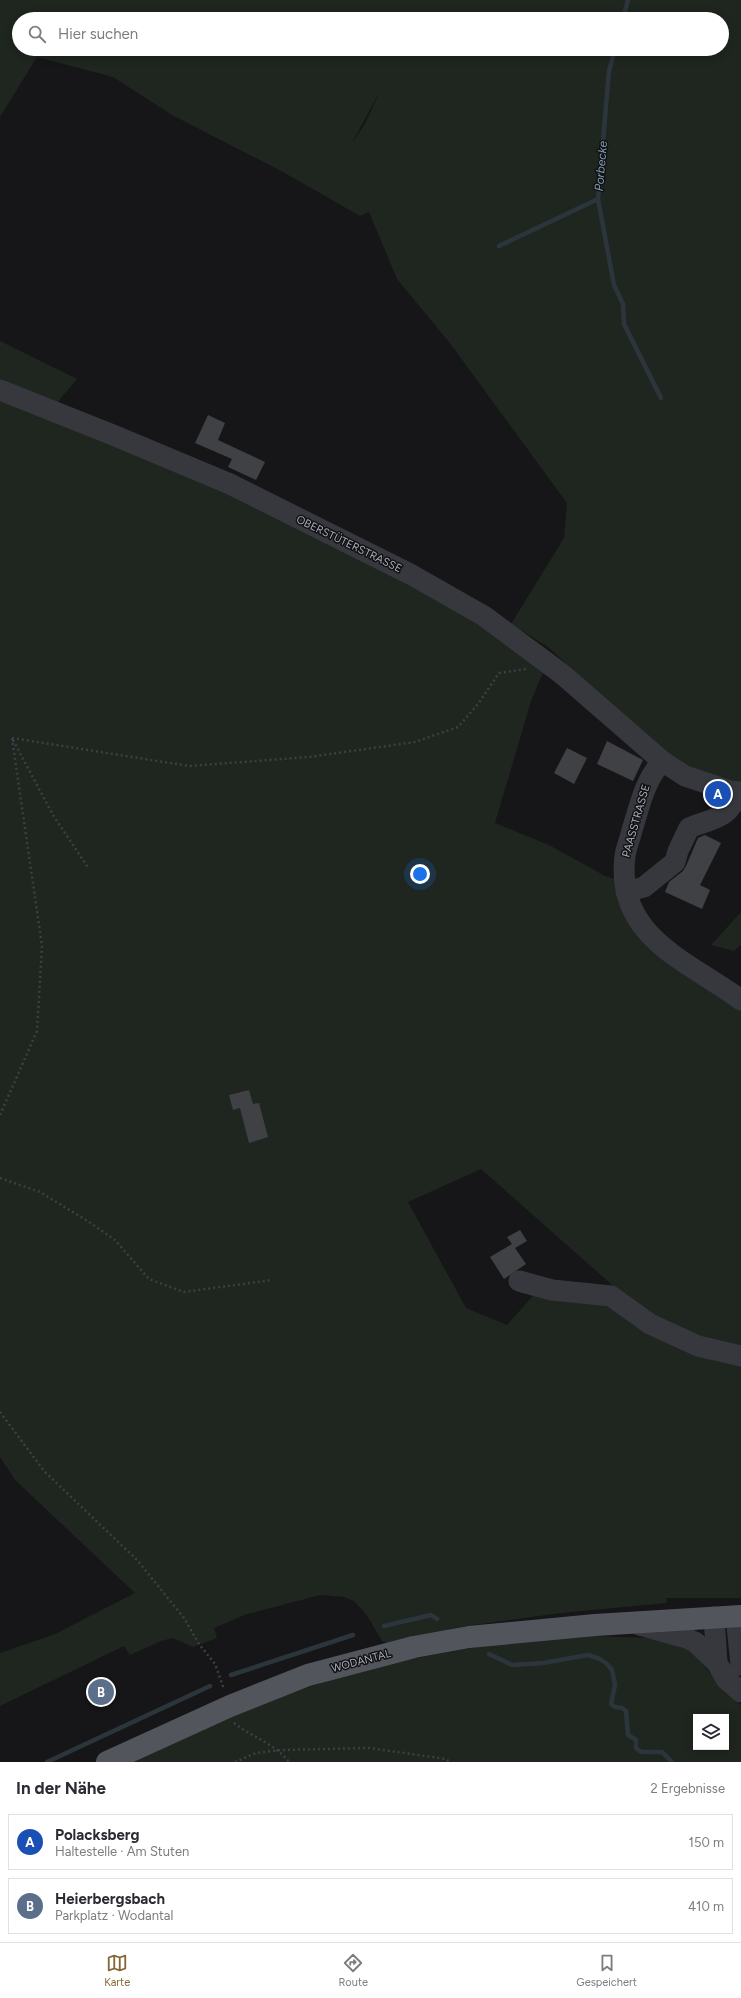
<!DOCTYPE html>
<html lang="de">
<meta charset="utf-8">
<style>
:root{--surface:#fff;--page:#f7f7f7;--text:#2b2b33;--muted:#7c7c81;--line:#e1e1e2;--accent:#856733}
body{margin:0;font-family:Figtree,sans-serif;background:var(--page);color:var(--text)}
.controls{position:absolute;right:12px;bottom:12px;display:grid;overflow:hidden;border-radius:0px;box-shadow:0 2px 10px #0003}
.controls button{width:36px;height:36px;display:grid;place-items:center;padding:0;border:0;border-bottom:1px solid var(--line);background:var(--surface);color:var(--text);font:20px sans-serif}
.you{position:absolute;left:420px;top:874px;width:14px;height:14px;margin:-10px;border:3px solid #fff;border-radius:50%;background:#1a73e8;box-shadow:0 0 0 6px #1a73e833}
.badge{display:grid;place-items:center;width:26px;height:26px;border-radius:50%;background:var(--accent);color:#fff;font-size:13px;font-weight:700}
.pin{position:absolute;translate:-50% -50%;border:2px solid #fff;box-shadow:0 1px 4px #0006}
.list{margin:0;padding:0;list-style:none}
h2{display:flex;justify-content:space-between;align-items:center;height:52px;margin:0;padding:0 16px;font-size:17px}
h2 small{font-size:13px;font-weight:400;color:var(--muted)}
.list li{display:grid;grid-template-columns:26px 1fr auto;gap:12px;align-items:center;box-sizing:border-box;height:56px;margin:0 8px 8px;padding:0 8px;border:1px solid var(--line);border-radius:0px}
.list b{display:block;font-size:15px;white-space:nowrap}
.list p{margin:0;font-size:13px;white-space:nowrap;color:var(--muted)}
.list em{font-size:13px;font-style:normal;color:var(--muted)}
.icon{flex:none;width:22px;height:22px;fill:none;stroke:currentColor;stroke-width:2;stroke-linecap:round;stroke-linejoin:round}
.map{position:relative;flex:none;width:741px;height:1762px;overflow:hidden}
.search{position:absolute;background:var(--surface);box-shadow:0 2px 10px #0003;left:12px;right:12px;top:12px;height:44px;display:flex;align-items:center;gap:10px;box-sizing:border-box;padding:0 14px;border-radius:22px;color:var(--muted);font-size:15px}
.sheet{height:180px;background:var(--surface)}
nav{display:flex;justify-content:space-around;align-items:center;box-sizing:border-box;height:56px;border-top:1px solid var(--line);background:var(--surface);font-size:11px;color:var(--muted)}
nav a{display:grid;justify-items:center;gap:2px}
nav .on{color:var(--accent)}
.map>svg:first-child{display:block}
.green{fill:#1e261f;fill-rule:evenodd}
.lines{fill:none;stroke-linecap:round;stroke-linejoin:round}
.stream{stroke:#2c353c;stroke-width:4.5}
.building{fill:#404145}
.path{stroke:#3d3f44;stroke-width:2.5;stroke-dasharray:2 3;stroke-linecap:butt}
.minor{stroke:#37383d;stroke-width:21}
.major{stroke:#53555c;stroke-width:22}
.labels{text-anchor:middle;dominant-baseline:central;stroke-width:3;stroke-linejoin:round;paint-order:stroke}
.street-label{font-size:11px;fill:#a8adb8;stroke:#111113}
.water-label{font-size:12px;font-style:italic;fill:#7f9bb3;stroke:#111113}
</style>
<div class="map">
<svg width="741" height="1762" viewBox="0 0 741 1762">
<rect width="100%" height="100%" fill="#161618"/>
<!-- green -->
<path class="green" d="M0,0H741V786L696,773L664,753L548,647L511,624L564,538L567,503L449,342L397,279L369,212L360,216L283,172L172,115L113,77L37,57L0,117ZM19,19H722V49H19ZM380,91L366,122L353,142V141Z
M0,341L77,379L55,405L0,385Z
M0,398L229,489L409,580L545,668L531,701L495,823L551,846L605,876L618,880L620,895L741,1003V1598H666L667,1603L561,1613L466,1626L387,1643L382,1641L366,1614L354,1601L344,1597L321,1595L247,1614L214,1628L217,1638L193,1647L173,1638L161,1641L130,1655L124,1646L0,1706V1653L55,1634L135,1593L15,1480L0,1457ZM481,1169L620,1292L538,1290L507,1325L466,1308L408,1202Z
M741,912V945L734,951L711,945Z
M565,1635L650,1638L671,1643L694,1653L722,1688L741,1705V1762H133C213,1722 298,1686 386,1665C445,1651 505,1642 565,1635ZM696,1717H726V1747H696Z"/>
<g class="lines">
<!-- stream -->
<path class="stream" d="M623,19L628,0
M598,199L614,285L623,304L624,324L661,398
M499,246L598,199L609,71L615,49
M384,1626L431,1615L437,1619
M489,1654L512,1665L543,1663L588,1655L600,1659L607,1664L612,1670L615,1685L611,1704L615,1707L622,1708L626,1711L628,1735L636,1740V1748L641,1752H662L672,1762
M231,1675L353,1635
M47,1762L210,1686"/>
</g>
<!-- building -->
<path class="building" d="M208,415L225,423L218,440L265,462L256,480L228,467L232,459L195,443Z
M607,741L643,760L633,781L597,764Z
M567,748L587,758L574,784L554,773Z
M705,835L721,843L700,885L710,890L702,909L665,892L669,882L683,871L686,866L698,838Z
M249,1090L253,1104L259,1103L268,1137L249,1143L240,1108L233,1110L229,1095Z
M520,1230L527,1241L515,1248L526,1264L504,1279L490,1257L512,1244L507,1237Z"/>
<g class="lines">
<!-- path -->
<path class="path" d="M12,738L189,766L309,757L415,742L458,727L478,704L499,673L526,669
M13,740L53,815L89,869
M0,1115L37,1031L42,946L12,738
M0,1178L40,1192L89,1222L115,1240L149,1279L184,1292L272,1280
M0,1412L44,1471L137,1560L184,1618L199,1644L215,1664L224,1689
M234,1723C252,1737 275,1744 289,1762
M235,1762L256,1753L281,1750L369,1748L446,1759L450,1762"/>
<!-- minor -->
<path class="minor" d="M0,390L113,435L230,484L412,575L484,616L562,674L662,761L685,776L730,791L741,792
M662,761C644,782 640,805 632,830C630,839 626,848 625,856C615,937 688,961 741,1000
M626,892L644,887L675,862L678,851L689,828C713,818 729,820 738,792
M519,1281L552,1290L611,1296L650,1324L698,1346L741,1356
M736,1616L741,1665
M714,1617L717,1663
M639,1625L686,1638L695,1642L717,1663L726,1679L741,1692"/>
<!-- major -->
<path class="major" d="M107,1762L230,1706L308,1675L414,1647L469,1637L595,1625L741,1616"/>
</g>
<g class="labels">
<!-- street labels -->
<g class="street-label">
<text transform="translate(349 544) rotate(26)">OBERSTÜTERSTRASSE</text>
<text transform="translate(636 821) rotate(-74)">PAASSTRASSE</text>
<text transform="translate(361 1661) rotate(-15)">WODANTAL</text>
</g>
<!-- water labels -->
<g class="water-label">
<text transform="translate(601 166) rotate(-85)">Porbecke</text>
</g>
</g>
</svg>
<div class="controls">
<button><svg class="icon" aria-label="layers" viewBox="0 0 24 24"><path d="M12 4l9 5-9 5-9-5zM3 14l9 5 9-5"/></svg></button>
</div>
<div class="you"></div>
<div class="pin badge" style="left:718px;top:794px;background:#1a4fb4">A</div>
<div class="pin badge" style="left:101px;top:1692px;background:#5c6f8a">B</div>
<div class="search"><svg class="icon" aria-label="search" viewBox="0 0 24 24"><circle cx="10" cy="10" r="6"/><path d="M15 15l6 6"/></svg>Hier suchen</div>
</div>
<section class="sheet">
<h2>In der Nähe<small>2 Ergebnisse</small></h2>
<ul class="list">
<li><span class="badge" style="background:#1a4fb4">A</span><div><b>Polacksberg</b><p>Haltestelle · Am Stuten</p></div><em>150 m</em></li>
<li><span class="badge" style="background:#5c6f8a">B</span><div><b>Heierbergsbach</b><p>Parkplatz · Wodantal</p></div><em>410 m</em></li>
</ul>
</section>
<nav>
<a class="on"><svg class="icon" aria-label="map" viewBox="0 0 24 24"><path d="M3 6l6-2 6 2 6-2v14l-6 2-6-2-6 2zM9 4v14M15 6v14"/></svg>Karte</a>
<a><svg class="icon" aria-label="directions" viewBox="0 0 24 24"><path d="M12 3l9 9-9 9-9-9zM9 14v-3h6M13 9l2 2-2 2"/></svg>Route</a>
<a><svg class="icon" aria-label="saved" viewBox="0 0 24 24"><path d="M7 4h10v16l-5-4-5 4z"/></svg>Gespeichert</a>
</nav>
